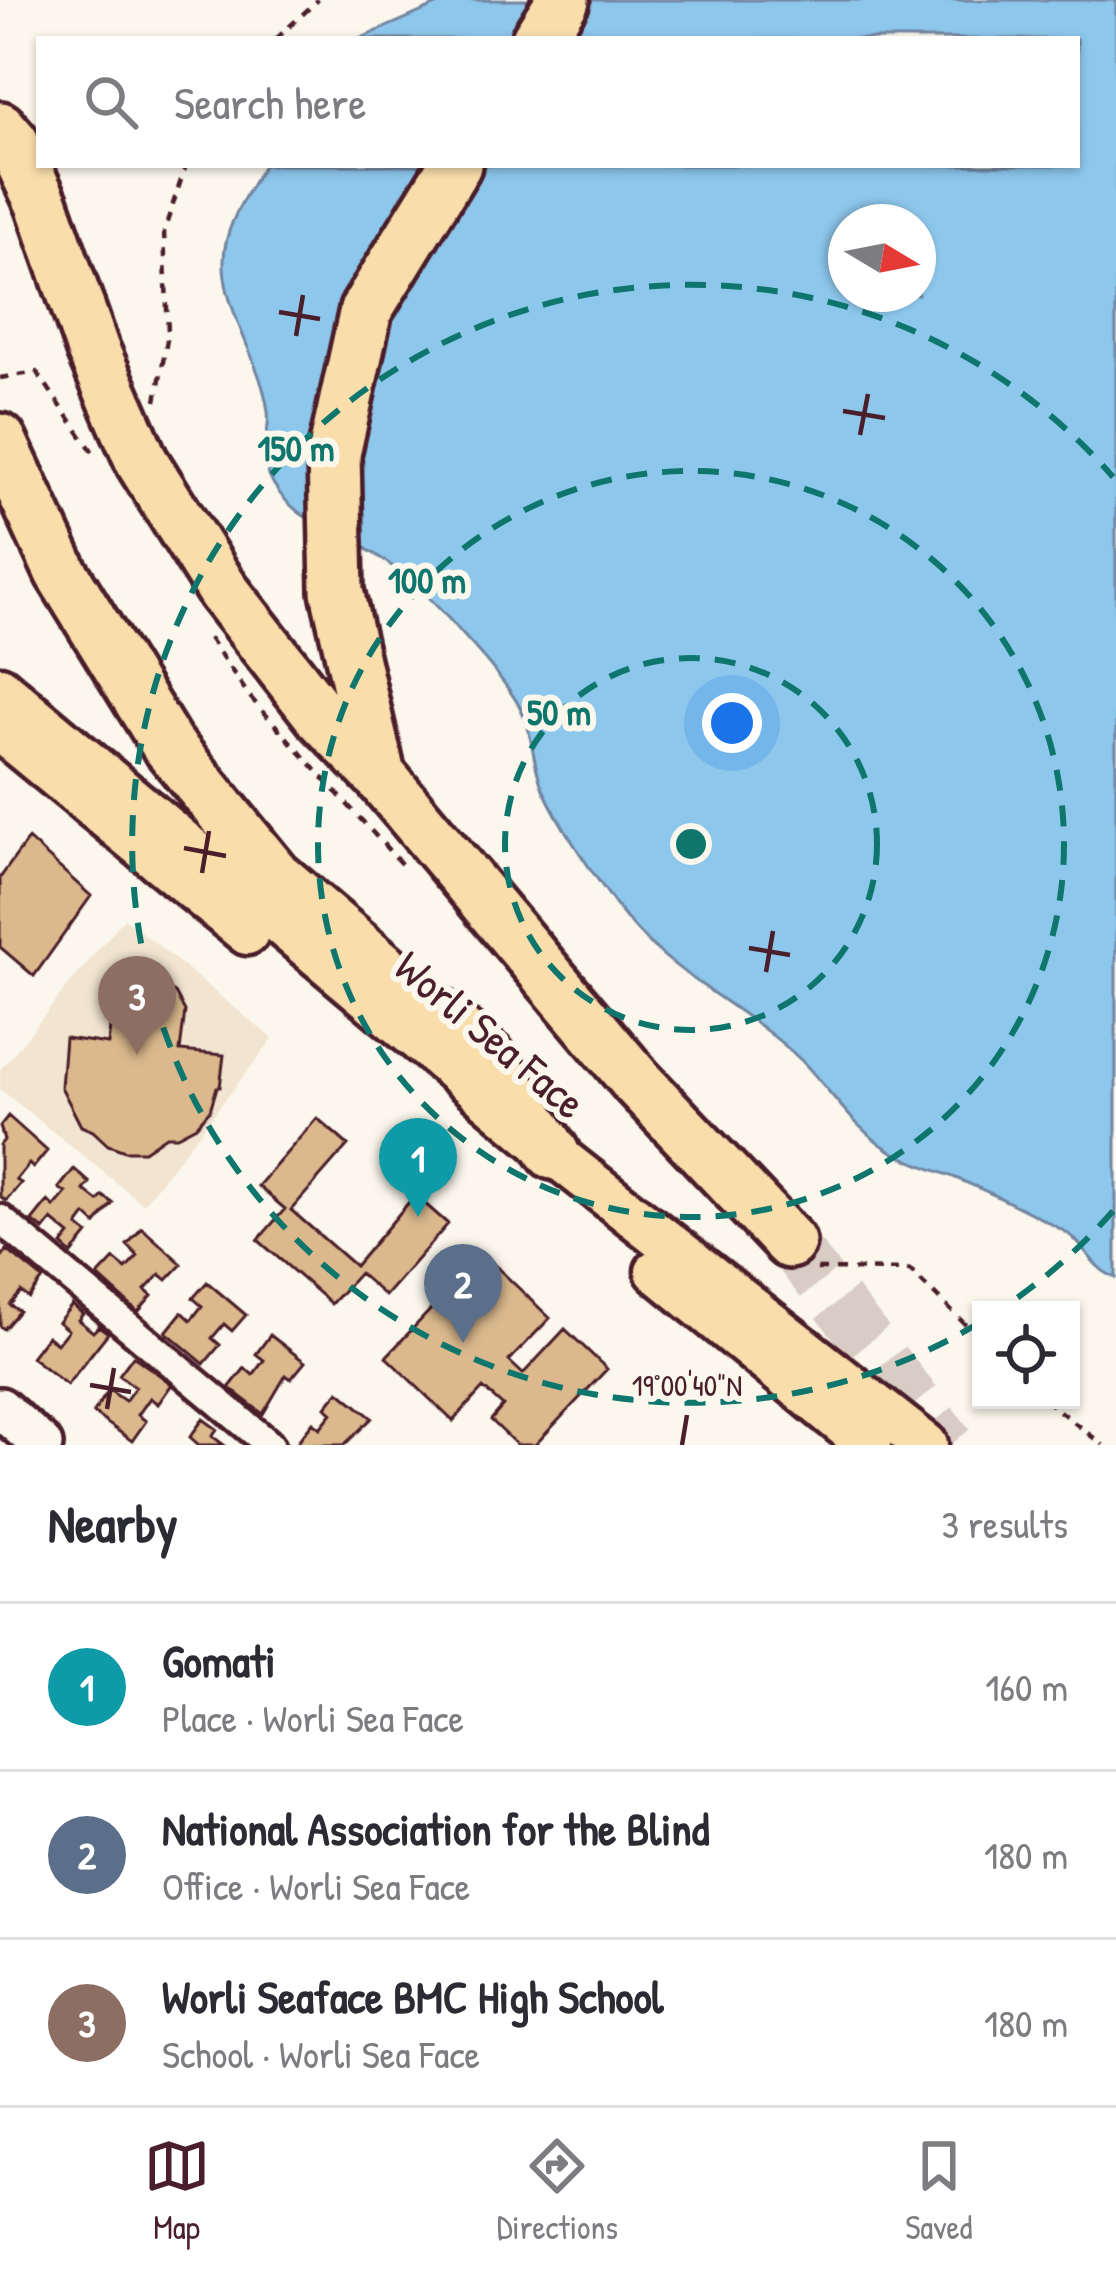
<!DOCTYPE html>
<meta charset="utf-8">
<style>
:root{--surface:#fff;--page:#f2f2f3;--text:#2b2b33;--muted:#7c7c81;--line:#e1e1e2;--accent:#4a1f2b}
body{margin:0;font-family:"Patrick Hand",sans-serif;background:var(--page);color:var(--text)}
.controls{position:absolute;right:36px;bottom:36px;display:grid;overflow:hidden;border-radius:0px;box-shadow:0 3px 9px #0004}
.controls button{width:108px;height:108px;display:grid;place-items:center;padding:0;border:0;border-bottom:3px solid var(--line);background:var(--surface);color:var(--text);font:60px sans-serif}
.compass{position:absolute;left:828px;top:204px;width:108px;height:108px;border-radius:50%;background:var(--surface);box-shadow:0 3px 9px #0004;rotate:100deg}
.you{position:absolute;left:732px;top:723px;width:42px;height:42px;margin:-30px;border:9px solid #fff;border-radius:50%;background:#1a73e8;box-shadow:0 0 0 18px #1a73e833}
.badge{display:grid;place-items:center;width:78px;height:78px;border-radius:50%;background:var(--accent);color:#fff;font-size:39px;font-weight:700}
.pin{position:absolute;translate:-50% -99px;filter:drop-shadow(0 3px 6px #0008)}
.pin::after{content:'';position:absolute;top:63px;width:42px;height:36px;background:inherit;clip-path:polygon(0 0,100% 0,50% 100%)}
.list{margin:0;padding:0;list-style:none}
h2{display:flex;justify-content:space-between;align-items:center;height:156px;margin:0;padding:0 48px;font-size:51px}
h2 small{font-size:39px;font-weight:400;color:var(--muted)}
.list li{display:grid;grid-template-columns:78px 1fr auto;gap:36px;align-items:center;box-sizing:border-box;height:168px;padding:0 48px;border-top:3px solid var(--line)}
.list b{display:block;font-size:45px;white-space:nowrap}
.list p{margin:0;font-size:39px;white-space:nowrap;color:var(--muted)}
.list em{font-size:39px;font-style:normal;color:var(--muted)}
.icon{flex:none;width:66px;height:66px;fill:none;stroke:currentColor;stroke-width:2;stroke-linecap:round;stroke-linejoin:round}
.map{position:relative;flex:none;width:1116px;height:1445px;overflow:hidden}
.search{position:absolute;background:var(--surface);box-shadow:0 3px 9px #0004;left:36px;right:36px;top:36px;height:132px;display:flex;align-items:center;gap:30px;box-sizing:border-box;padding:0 42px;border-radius:0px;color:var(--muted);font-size:45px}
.sheet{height:660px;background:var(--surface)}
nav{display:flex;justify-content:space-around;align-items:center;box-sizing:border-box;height:168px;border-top:3px solid var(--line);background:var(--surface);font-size:33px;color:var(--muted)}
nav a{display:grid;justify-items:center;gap:6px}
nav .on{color:var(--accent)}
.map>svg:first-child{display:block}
.built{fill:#f1e4d0}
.water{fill:#8dc7ec;stroke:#72849f;stroke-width:3;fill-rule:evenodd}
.building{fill:#dbb98d;stroke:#4a1f2b;stroke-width:3}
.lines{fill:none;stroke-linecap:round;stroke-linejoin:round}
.highway-tunnel{stroke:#d8ccc5;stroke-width:51;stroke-dasharray:51 26;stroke-linecap:butt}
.street-casing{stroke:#4a1f2b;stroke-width:36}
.secondary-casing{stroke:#4a1f2b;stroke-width:48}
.primary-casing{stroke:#4a1f2b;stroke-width:51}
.highway-casing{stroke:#4a1f2b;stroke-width:60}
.path{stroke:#4a1f2b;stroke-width:4.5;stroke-dasharray:9 9;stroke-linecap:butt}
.street{stroke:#fbf7ec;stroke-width:27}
.secondary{stroke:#fbf7ec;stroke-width:39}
.primary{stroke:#f9deab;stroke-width:42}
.highway{stroke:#f9deab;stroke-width:51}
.ticks{fill:none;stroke:#4a1f2b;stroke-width:4.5}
.ring{fill:none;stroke:#0f766e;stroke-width:6;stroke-dasharray:21 15}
.labels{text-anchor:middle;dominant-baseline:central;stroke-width:12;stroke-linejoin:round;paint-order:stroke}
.street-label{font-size:45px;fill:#4a1f2b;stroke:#fbf7ec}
.ticks-label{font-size:30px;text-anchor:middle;fill:#4a1f2b;stroke:#fbf7ec;stroke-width:12;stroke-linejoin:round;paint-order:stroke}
.centre{fill:#0f766e;stroke:#fbf7ec;stroke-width:6}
.ring-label{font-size:36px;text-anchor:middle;font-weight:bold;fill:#0f766e;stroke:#fbf7ec;stroke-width:12;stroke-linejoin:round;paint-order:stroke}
</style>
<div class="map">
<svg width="1116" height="1445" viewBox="0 0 1116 1445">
<rect width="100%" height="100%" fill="#fbf7ec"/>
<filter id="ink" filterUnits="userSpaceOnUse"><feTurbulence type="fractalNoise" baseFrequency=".00833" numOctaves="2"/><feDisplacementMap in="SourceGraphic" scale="24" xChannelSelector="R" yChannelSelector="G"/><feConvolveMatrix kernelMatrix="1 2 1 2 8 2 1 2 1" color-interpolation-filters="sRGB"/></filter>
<g filter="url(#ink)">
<!-- built -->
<path class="built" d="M124,918L273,1039L143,1204L0,1089V1070Z"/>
<!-- water -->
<path class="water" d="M448,0H1116V1278C1090,1268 1086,1244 1064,1231C1029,1211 994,1194 958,1179C936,1170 911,1163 891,1151C853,1128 832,1092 802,1061C742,1003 666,975 615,904C590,869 561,828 543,789C531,761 534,729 517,702C499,673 471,644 448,618C425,593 402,571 373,553C334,528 288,521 268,473C258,450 271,434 268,412C261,354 211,297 227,238C234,212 250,188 264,165H1077V39H359ZM846,222H918V294H846Z"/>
<!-- building -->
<path class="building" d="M28,839L91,896L34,976L0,947V878Z
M127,983H156L175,993L185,1011L180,1051L224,1055L220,1087H217L210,1110L196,1126L177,1136H166L144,1151H125L108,1145L93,1131L81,1126L61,1087L65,1038L108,1044L113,1002Z
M8,1116L47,1151L33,1168L29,1164L16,1180L21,1183L6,1201L0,1196V1145L4,1140L0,1126Z
M317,1118L348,1145L291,1210L355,1266L415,1195L448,1224L385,1296L359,1273L331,1304L258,1240L285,1209L258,1186Z
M74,1169L90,1183L84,1190L98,1201L103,1196L113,1203L96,1224L86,1215L78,1226L88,1234L72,1254L62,1245L70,1235L52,1220L44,1230L32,1221L48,1201L54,1207L66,1193L59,1188Z
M142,1228L182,1264L167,1280L160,1274L145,1290L152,1296L138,1312L98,1276L114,1259L126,1269L138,1256L127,1245Z
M7,1250L43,1279L29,1298L21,1292L10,1305L19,1311L4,1329L0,1326V1259Z
M483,1254L550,1318L509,1361L523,1374L565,1329L607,1369L535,1445H517L491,1420L503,1406L483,1388L453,1421L386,1357Z
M207,1282L246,1315L232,1331L224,1324L212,1338L220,1345L204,1364L166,1332L182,1312L191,1320L202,1306L193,1298Z
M72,1305L83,1314L78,1320L93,1332L99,1326L108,1333L67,1385L31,1357L47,1336L57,1344L68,1330L58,1322Z
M270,1335L305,1362L291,1379L286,1375L263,1414L229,1388L245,1368L253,1375L264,1360L256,1354Z
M133,1356L172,1384L158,1404L150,1398L138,1415L146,1421L132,1441L93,1413L109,1390L125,1401L135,1387L119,1375Z
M339,1391L372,1418L344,1445H302L298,1441L313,1422L320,1428L332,1413L326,1407Z
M203,1419L217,1429L212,1436L224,1445H199L190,1437Z"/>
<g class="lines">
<!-- highway-tunnel -->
<path class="highway-tunnel" d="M789,1242L950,1445"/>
<!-- street casing -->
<g class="street-casing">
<path id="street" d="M0,1219L270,1445"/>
</g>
<!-- secondary casing -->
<g class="secondary-casing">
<path id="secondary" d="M0,1408L42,1445"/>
</g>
<!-- primary casing -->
<g class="primary-casing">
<path id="primary" d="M0,688L553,1153L926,1445
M0,730L247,933
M657,1271L869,1445"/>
</g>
<!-- highway casing -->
<g class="highway-casing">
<path id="highway" d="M538,39L563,0
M0,128L13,143L42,204L93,350L142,462L223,591L320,715L379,775L637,1082L789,1242
M0,440L61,572L167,744L275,876L490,1059L553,1153
M379,775L337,591L334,454L366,310L455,165"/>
</g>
<!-- path -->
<path class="path" d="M276,39L318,0
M0,378L37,372L95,455
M156,401L168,334L164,231L186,165
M209,638L250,697L404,867
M817,1269L910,1270L981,1340
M1045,1400L1103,1445"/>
<!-- street -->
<use href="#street" class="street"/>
<!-- secondary -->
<use href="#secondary" class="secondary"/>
<!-- primary -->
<use href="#primary" class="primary"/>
<!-- highway -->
<use href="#highway" class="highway"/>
</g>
</g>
<!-- ticks -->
<path class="ticks" d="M279,312L320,319M296,336L303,295M843,411L885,418M860,435L868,394M184,848L226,856M202,873L209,831M749,948L790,955M766,972L773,931M90,1385L131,1392M107,1409L114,1368M682,1445L687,1415"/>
<!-- distance rings -->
<g class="ring">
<circle cx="691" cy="844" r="186"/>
<circle cx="691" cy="844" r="373"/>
<path d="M1113 1211A559 559 0 0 1 1004 1307M979 1323A559 559 0 1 1 1113 477"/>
</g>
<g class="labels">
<!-- street labels -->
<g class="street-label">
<text transform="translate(491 1034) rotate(40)">Worli Sea Face</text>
</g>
</g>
<g class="ticks-label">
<text x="687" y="1396">19°00'40"N</text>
</g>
<circle cx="691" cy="844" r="18" class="centre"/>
<g class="ring-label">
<text x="296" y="461">150 m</text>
<text x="427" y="593">100 m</text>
<text x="559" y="725">50 m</text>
</g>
</svg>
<div class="controls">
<button><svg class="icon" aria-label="locate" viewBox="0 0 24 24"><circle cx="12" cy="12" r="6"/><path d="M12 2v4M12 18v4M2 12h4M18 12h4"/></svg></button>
</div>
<svg class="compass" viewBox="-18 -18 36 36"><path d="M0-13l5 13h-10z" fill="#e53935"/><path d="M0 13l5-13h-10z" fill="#7c7c81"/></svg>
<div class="you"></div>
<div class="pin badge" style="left:418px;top:1217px;background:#0f9aa8">1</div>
<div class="pin badge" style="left:463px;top:1343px;background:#5c6f8a">2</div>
<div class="pin badge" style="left:137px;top:1055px;background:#8d6e63">3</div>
<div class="search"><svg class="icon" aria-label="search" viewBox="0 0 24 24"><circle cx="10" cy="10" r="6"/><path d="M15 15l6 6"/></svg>Search here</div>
</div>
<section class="sheet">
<h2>Nearby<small>3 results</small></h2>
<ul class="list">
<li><span class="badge" style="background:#0f9aa8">1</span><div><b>Gomati</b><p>Place · Worli Sea Face</p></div><em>160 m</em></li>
<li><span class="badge" style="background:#5c6f8a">2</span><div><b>National Association for the Blind</b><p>Office · Worli Sea Face</p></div><em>180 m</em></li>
<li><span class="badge" style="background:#8d6e63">3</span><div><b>Worli Seaface BMC High School</b><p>School · Worli Sea Face</p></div><em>180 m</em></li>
</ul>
</section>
<nav>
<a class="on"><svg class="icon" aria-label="map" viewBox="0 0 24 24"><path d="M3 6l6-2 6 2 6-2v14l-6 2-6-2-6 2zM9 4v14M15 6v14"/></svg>Map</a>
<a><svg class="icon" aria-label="directions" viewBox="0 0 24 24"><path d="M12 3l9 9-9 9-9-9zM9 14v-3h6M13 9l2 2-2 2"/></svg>Directions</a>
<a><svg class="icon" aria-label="saved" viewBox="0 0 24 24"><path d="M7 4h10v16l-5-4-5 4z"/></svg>Saved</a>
</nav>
